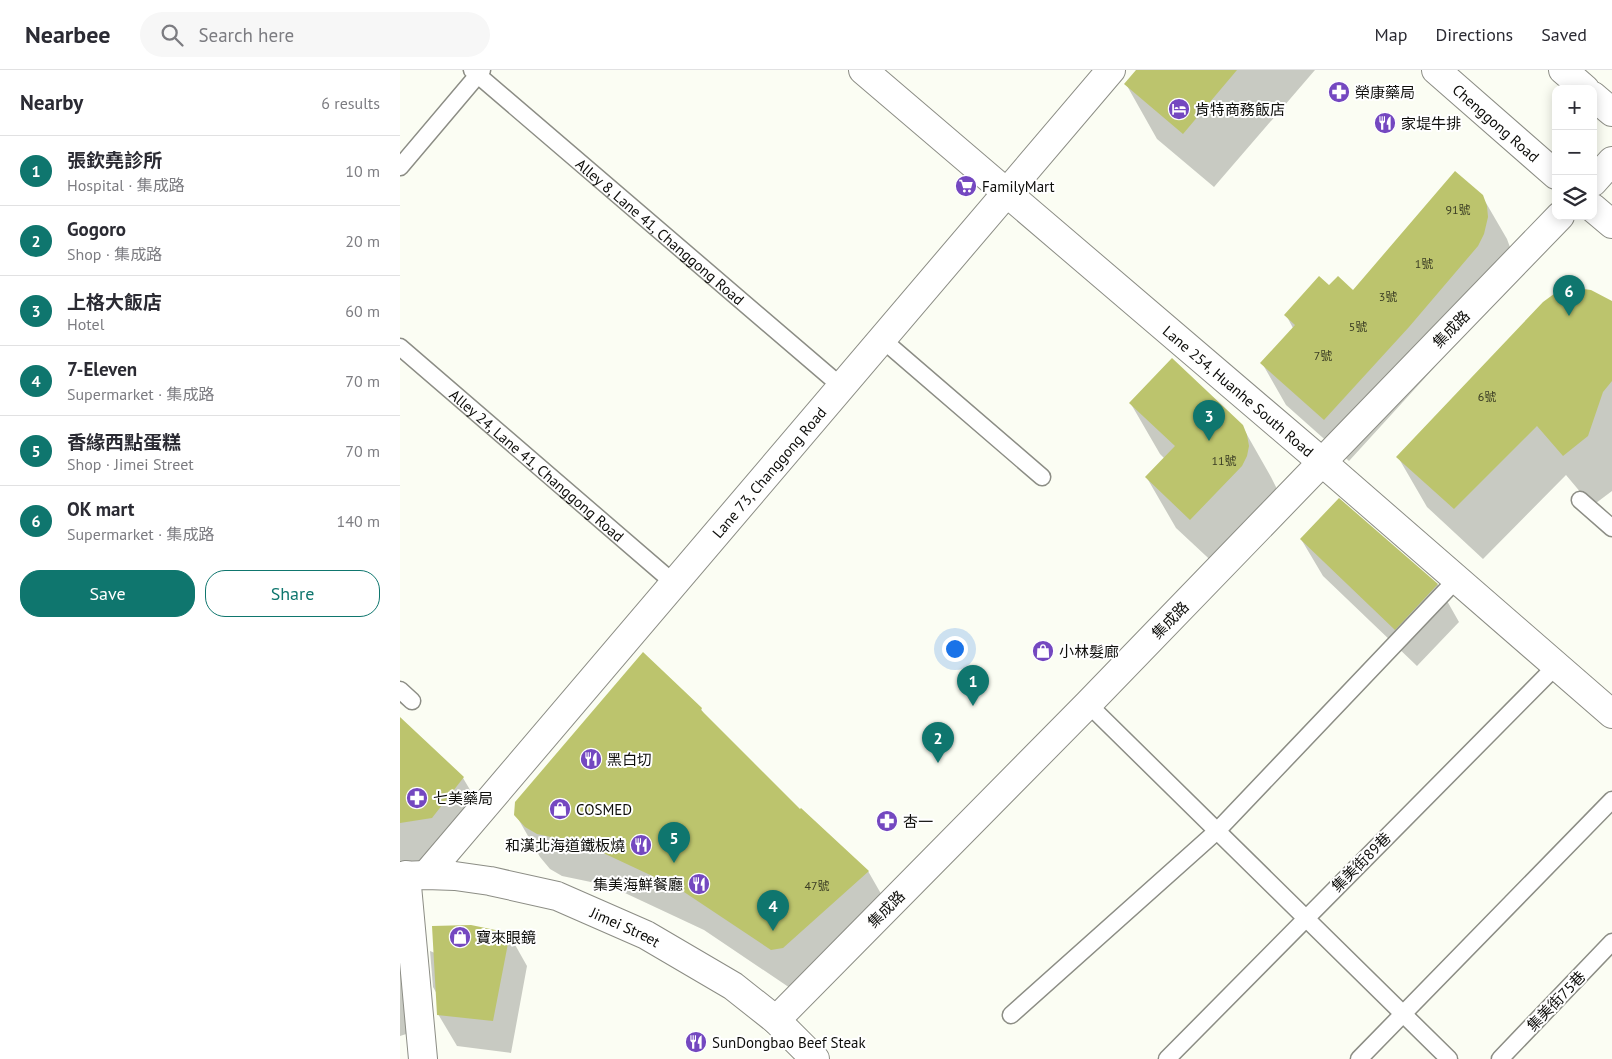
<!DOCTYPE html>
<meta charset="utf-8">
<style>
:root{--surface:#fff;--page:#f7f7f7;--text:#2b2b33;--muted:#7c7c81;--line:#e1e1e2;--accent:#0f766e}
body{margin:0;font-family:"PT Sans","Noto Sans TC",sans-serif;background:var(--page);color:var(--text)}
.controls{position:absolute;right:15px;top:15px;display:grid;overflow:hidden;border-radius:10px;box-shadow:0 2px 12px #0003}
.controls button{width:45px;height:45px;display:grid;place-items:center;padding:0;border:0;border-bottom:1px solid var(--line);background:var(--surface);color:var(--text);font:25px sans-serif}
.you{position:absolute;left:554px;top:578px;width:18px;height:18px;margin:-12px;border:4px solid #fff;border-radius:50%;background:#1a73e8;box-shadow:0 0 0 8px #1a73e833}
.badge{display:grid;place-items:center;width:32px;height:32px;border-radius:50%;background:var(--accent);color:#fff;font-size:16px;font-weight:700}
.pin{position:absolute;translate:-50% -41px;filter:drop-shadow(0 1px 2px #0008)}
.pin::after{content:'';position:absolute;top:26px;width:18px;height:15px;background:inherit;clip-path:polygon(0 0,100% 0,50% 100%)}
.list{margin:0;padding:0;list-style:none}
h2{display:flex;justify-content:space-between;align-items:center;height:65px;margin:0;padding:0 20px;font-size:21px}
h2 small{font-size:16px;font-weight:400;color:var(--muted)}
.list li{display:grid;grid-template-columns:32px 1fr auto;gap:15px;align-items:center;box-sizing:border-box;height:70px;padding:0 20px;border-top:1px solid var(--line)}
.list b{display:block;font-size:19px;white-space:nowrap}
.list p{margin:0;font-size:16px;white-space:nowrap;color:var(--muted)}
.list em{font-size:16px;font-style:normal;color:var(--muted)}
.actions{display:flex;gap:10px;padding:15px 20px}
.actions a{flex:1;padding:11px 0;border:1px solid var(--accent);border-radius:20px;text-align:center;font-size:18px;color:var(--accent)}
.actions .main{background:var(--accent);color:#fff}
.icon{flex:none;width:28px;height:28px;fill:none;stroke:currentColor;stroke-width:2;stroke-linecap:round;stroke-linejoin:round}
.map{position:relative;flex:none;width:1212px;height:989px;overflow:hidden}
header{display:flex;align-items:center;gap:30px;box-sizing:border-box;height:70px;padding:0 25px;background:var(--surface);border-bottom:1px solid var(--line)}
header strong{font-size:24px}
nav{display:flex;gap:28px;margin-inline-start:auto;font-size:18px}
.search{width:350px;height:45px;background:var(--page);display:flex;align-items:center;gap:12px;box-sizing:border-box;padding:0 18px;border-radius:28px;color:var(--muted);font-size:19px}
main{display:flex}
aside{flex:1;background:var(--surface)}
.map>svg:first-child{display:block}
.shadow{fill:#0003}
.building{fill:#bcc46d}
.lines{fill:none;stroke-linecap:round;stroke-linejoin:round}
.lane-casing{stroke:#8c8d85;stroke-width:19}
.street-casing{stroke:#8c8d85;stroke-width:30}
.secondary-casing{stroke:#8c8d85;stroke-width:30}
.lane{stroke:#fff;stroke-width:16}
.street{stroke:#fff;stroke-width:28}
.secondary{stroke:#fff;stroke-width:28}
.labels{text-anchor:middle;dominant-baseline:central;stroke-width:4;stroke-linejoin:round;paint-order:stroke}
.number-label{font-size:12px;fill:#3a3c24}
.poi-label{font-size:15px;fill:#0e0e0b;stroke:#fff;text-anchor:start}
.street-label{font-size:15px;fill:#0e0e0b;stroke:#fff}
</style>
<header>
<strong>Nearbee</strong>
<div class="search"><svg class="icon" aria-label="search" viewBox="0 0 24 24"><circle cx="10" cy="10" r="6"/><path d="M15 15l6 6"/></svg>Search here</div>
<nav><a>Map</a><a>Directions</a><a>Saved</a></nav>
</header>
<main>
<aside>
<h2>Nearby<small>6 results</small></h2>
<ul class="list">
<li><span class="badge">1</span><div><b>張欽堯診所</b><p>Hospital · 集成路</p></div><em>10 m</em></li>
<li><span class="badge">2</span><div><b>Gogoro</b><p>Shop · 集成路</p></div><em>20 m</em></li>
<li><span class="badge">3</span><div><b>上格大飯店</b><p>Hotel</p></div><em>60 m</em></li>
<li><span class="badge">4</span><div><b>7-Eleven</b><p>Supermarket · 集成路</p></div><em>70 m</em></li>
<li><span class="badge">5</span><div><b>香緣西點蛋糕</b><p>Shop · Jimei Street</p></div><em>70 m</em></li>
<li><span class="badge">6</span><div><b>OK mart</b><p>Supermarket · 集成路</p></div><em>140 m</em></li>
</ul>
<div class="actions"><a class="main">Save</a><a>Share</a></div>
</aside>
<div class="map">
<svg width="1212" height="989" viewBox="0 0 1212 989">
<rect width="100%" height="100%" fill="#fbfdf3"/>
<!-- shadow -->
<path class="shadow" d="M738,0H915L814,117L757,69L726,14Z
M1082,126L1107,169L1111,180L1102,219L1033,299L949,391L886,335L862,293L893,258L886,245L929,217L953,222Z
M1212,234V421L1192,436L1166,405L1083,489L1027,437L998,387Z
M731,334L842,356L871,407L876,417L877,428L820,499L776,458L747,408L765,389L760,384Z
M939,429L1038,515L1059,552L1017,596L923,506L901,469Z
M301,639L306,647L400,741L468,801L492,843L396,922L304,860L210,816L162,806L150,799L140,787L116,745Z
M0,648L63,708L88,750L57,790L0,798Z
M109,864L127,896L111,983L57,976L38,944L37,924L33,917L30,881L35,883Z
M0,873L19,960L0,966Z"/>
<!-- building -->
<path class="building" d="M736,0H837L783,64L724,14Z
M1055,101L1083,125L1087,136L1088,147L1084,164L1078,176L1009,257L924,350L860,293L895,255L884,245L919,206L929,215L938,206L953,220Z
M1176,218L1191,220L1212,231V311L1203,322L1188,366L1163,386L1137,356L1054,439L996,387L1143,232L1158,221Z
M772,288L843,355L847,365L849,376L847,386L842,396L790,450L745,407L775,376L729,333Z
M939,428L1038,514L995,560L900,469Z
M243,582L302,638L301,640L400,739L401,738L469,801L383,878L371,880L278,818L184,774L137,764L125,757L114,745L115,732Z
M0,647L64,707L32,748L0,753Z
M71,855L110,863L93,951L37,945L32,856Z"/>
<g class="lines">
<!-- lane casing -->
<g class="lane-casing">
<g id="lane">
<path id="s1" d="M72,0L442,317"/>
<path d="M0,97L82,0"/>
<path d="M483,270L642,407"/>
<path id="s2" d="M0,277L275,514"/>
<path d="M1180,430L1212,458"/>
<path d="M0,620L12,631"/>
<path d="M688,634L1049,989"/>
<path d="M611,945L817,761L1056,510"/>
<path d="M767,989L1156,596"/>
<path d="M959,989L1212,730"/>
<path d="M1100,989L1212,872"/>
</g>
</g>
<!-- street casing -->
<g class="street-casing">
<g id="street">
<path id="s3" d="M463,0L922,392L1212,644"/>
<path d="M1193,112L1212,91"/>
<path d="M6,805L23,989"/>
<path id="s4" d="M26,805L711,0"/>
<path d="M376,950L688,634L1160,146"/>
</g>
</g>
<!-- secondary casing -->
<g class="secondary-casing">
<g id="secondary">
<path id="s5" d="M1036,0L1156,105"/>
<path d="M1163,0L1185,19"/>
<path d="M1193,26L1212,42"/>
<path d="M1193,138L1212,154"/>
<path id="s6" d="M0,806L26,805L55,806L90,811L157,826L246,865L333,916L376,950L415,989"/>
</g>
</g>
<!-- lane -->
<use href="#lane" class="lane"/>
<!-- street -->
<use href="#street" class="street"/>
<!-- secondary -->
<use href="#secondary" class="secondary"/>
</g>
<!-- icons -->
<defs>
<g id="pharmacy-disc" transform="scale(1.125)"><circle r="9.5" fill="#7448c0" stroke="#fff"/><path d="M-2-6h4v4h4v4h-4v4h-4v-4h-4v-4h4Z" fill="#fff"/></g>
<g id="hotel-disc" transform="scale(1.125)"><circle r="9.5" fill="#7448c0" stroke="#fff"/><path d="M-6-4.5h1.5V1H6V5H4.5V3h-9V5H-6ZM-4 0a1.8 1.8 0 1 1 3.6 0ZM.5 0V-2.5h3Q6-2.5 6 0Z" fill="#fff"/></g>
<g id="restaurant-disc" transform="scale(1.125)"><circle r="9.5" fill="#7448c0" stroke="#fff"/><path d="M-5-6h1v4h1v-4h1v4h1v-4h1v5L-1.5 .5V6h-2V.5L-5-1ZM5-6V6H3V1.5H1.5Q1.5-4 5-6Z" fill="#fff"/></g>
<g id="supermarket-disc" transform="scale(1.125)"><circle r="9.5" fill="#7448c0" stroke="#fff"/><path d="M-6-5.5h2.5l.6 2H6L4.5 2H-2.5L-4.4-4H-6ZM-1.5 3.2a1.3 1.3 0 1 0 .1 0ZM3 3.2a1.3 1.3 0 1 0 .1 0Z" fill="#fff"/></g>
<g id="shop-disc" transform="scale(1.125)"><circle r="9.5" fill="#7448c0" stroke="#fff"/><path d="M-5-2.5h2.3a2.7 3.5 0 0 1 5.4 0H5L5.5 6h-11ZM-1.5-2.5h3a1.5 2.3 0 0 0-3 0Z" fill="#fff"/></g>
</defs>
<g fill-rule="evenodd">
<use href="#pharmacy-disc" x="939" y="22"/>
<use href="#hotel-disc" x="779" y="39"/>
<use href="#restaurant-disc" x="985" y="53"/>
<use href="#supermarket-disc" x="566" y="116"/>
<use href="#shop-disc" x="643" y="581"/>
<use href="#restaurant-disc" x="191" y="689"/>
<use href="#pharmacy-disc" x="17" y="728"/>
<use href="#shop-disc" x="160" y="739"/>
<use href="#pharmacy-disc" x="487" y="751"/>
<use href="#restaurant-disc" x="241" y="775"/>
<use href="#restaurant-disc" x="299" y="814"/>
<use href="#shop-disc" x="60" y="867"/>
<use href="#restaurant-disc" x="296" y="972"/>
</g>
<g class="labels">
<!-- number labels -->
<g class="number-label">
<text x="1058" y="139">91號</text>
<text x="1024" y="193">1號</text>
<text x="988" y="226">3號</text>
<text x="958" y="256">5號</text>
<text x="923" y="285">7號</text>
<text x="1087" y="326">6號</text>
<text x="824" y="390">11號</text>
<text x="417" y="815">47號</text>
</g>
<!-- poi labels -->
<g class="poi-label">
<text x="955" y="22">榮康藥局</text>
<text x="795" y="39">肯特商務飯店</text>
<text x="1001" y="53">家堤牛排</text>
<text x="582" y="116">FamilyMart</text>
<text x="659" y="581">小林髮廊</text>
<text x="207" y="689">黑白切</text>
<text x="33" y="728">七美藥局</text>
<text x="176" y="739">COSMED</text>
<text x="503" y="751">杏一</text>
<text x="225" y="775" text-anchor="end">和漢北海道鐵板燒</text>
<text x="283" y="814" text-anchor="end">集美海鮮餐廳</text>
<text x="76" y="867">寶來眼鏡</text>
<text x="312" y="972">SunDongbao Beef Steak</text>
</g>
<!-- street labels -->
<g class="street-label">
<text stroke="none"><textPath href="#s5" startOffset="80">Chenggong Road</textPath></text>
<text stroke="none"><textPath href="#s1" startOffset="248">Alley 8, Lane 41, Changgong Road</textPath></text>
<text transform="translate(1051 259) rotate(-46)">集成路</text>
<text stroke="none"><textPath href="#s3" startOffset="494">Lane 254, Huanhe South Road</textPath></text>
<text stroke="none"><textPath href="#s2" startOffset="181">Alley 24, Lane 41, Changgong Road</textPath></text>
<text stroke="none"><textPath href="#s4" startOffset="529">Lane 73, Changgong Road</textPath></text>
<text transform="translate(770 550) rotate(-46)">集成路</text>
<text transform="translate(961 792) rotate(-45)">集美街89巷</text>
<text transform="translate(486 839) rotate(-45)">集成路</text>
<text stroke="none"><textPath href="#s6" startOffset="234">Jimei Street</textPath></text>
<text transform="translate(1156 931) rotate(-46)">集美街75巷</text>
</g>
</g>
</svg>
<div class="controls">
<button>+</button>
<button>−</button>
<button><svg class="icon" aria-label="layers" viewBox="0 0 24 24"><path d="M12 4l9 5-9 5-9-5zM3 14l9 5 9-5"/></svg></button>
</div>
<div class="you"></div>
<div class="pin badge" style="left:573px;top:636px">1</div>
<div class="pin badge" style="left:538px;top:693px">2</div>
<div class="pin badge" style="left:809px;top:371px">3</div>
<div class="pin badge" style="left:373px;top:861px">4</div>
<div class="pin badge" style="left:274px;top:793px">5</div>
<div class="pin badge" style="left:1169px;top:246px">6</div>
</div>
</main>
